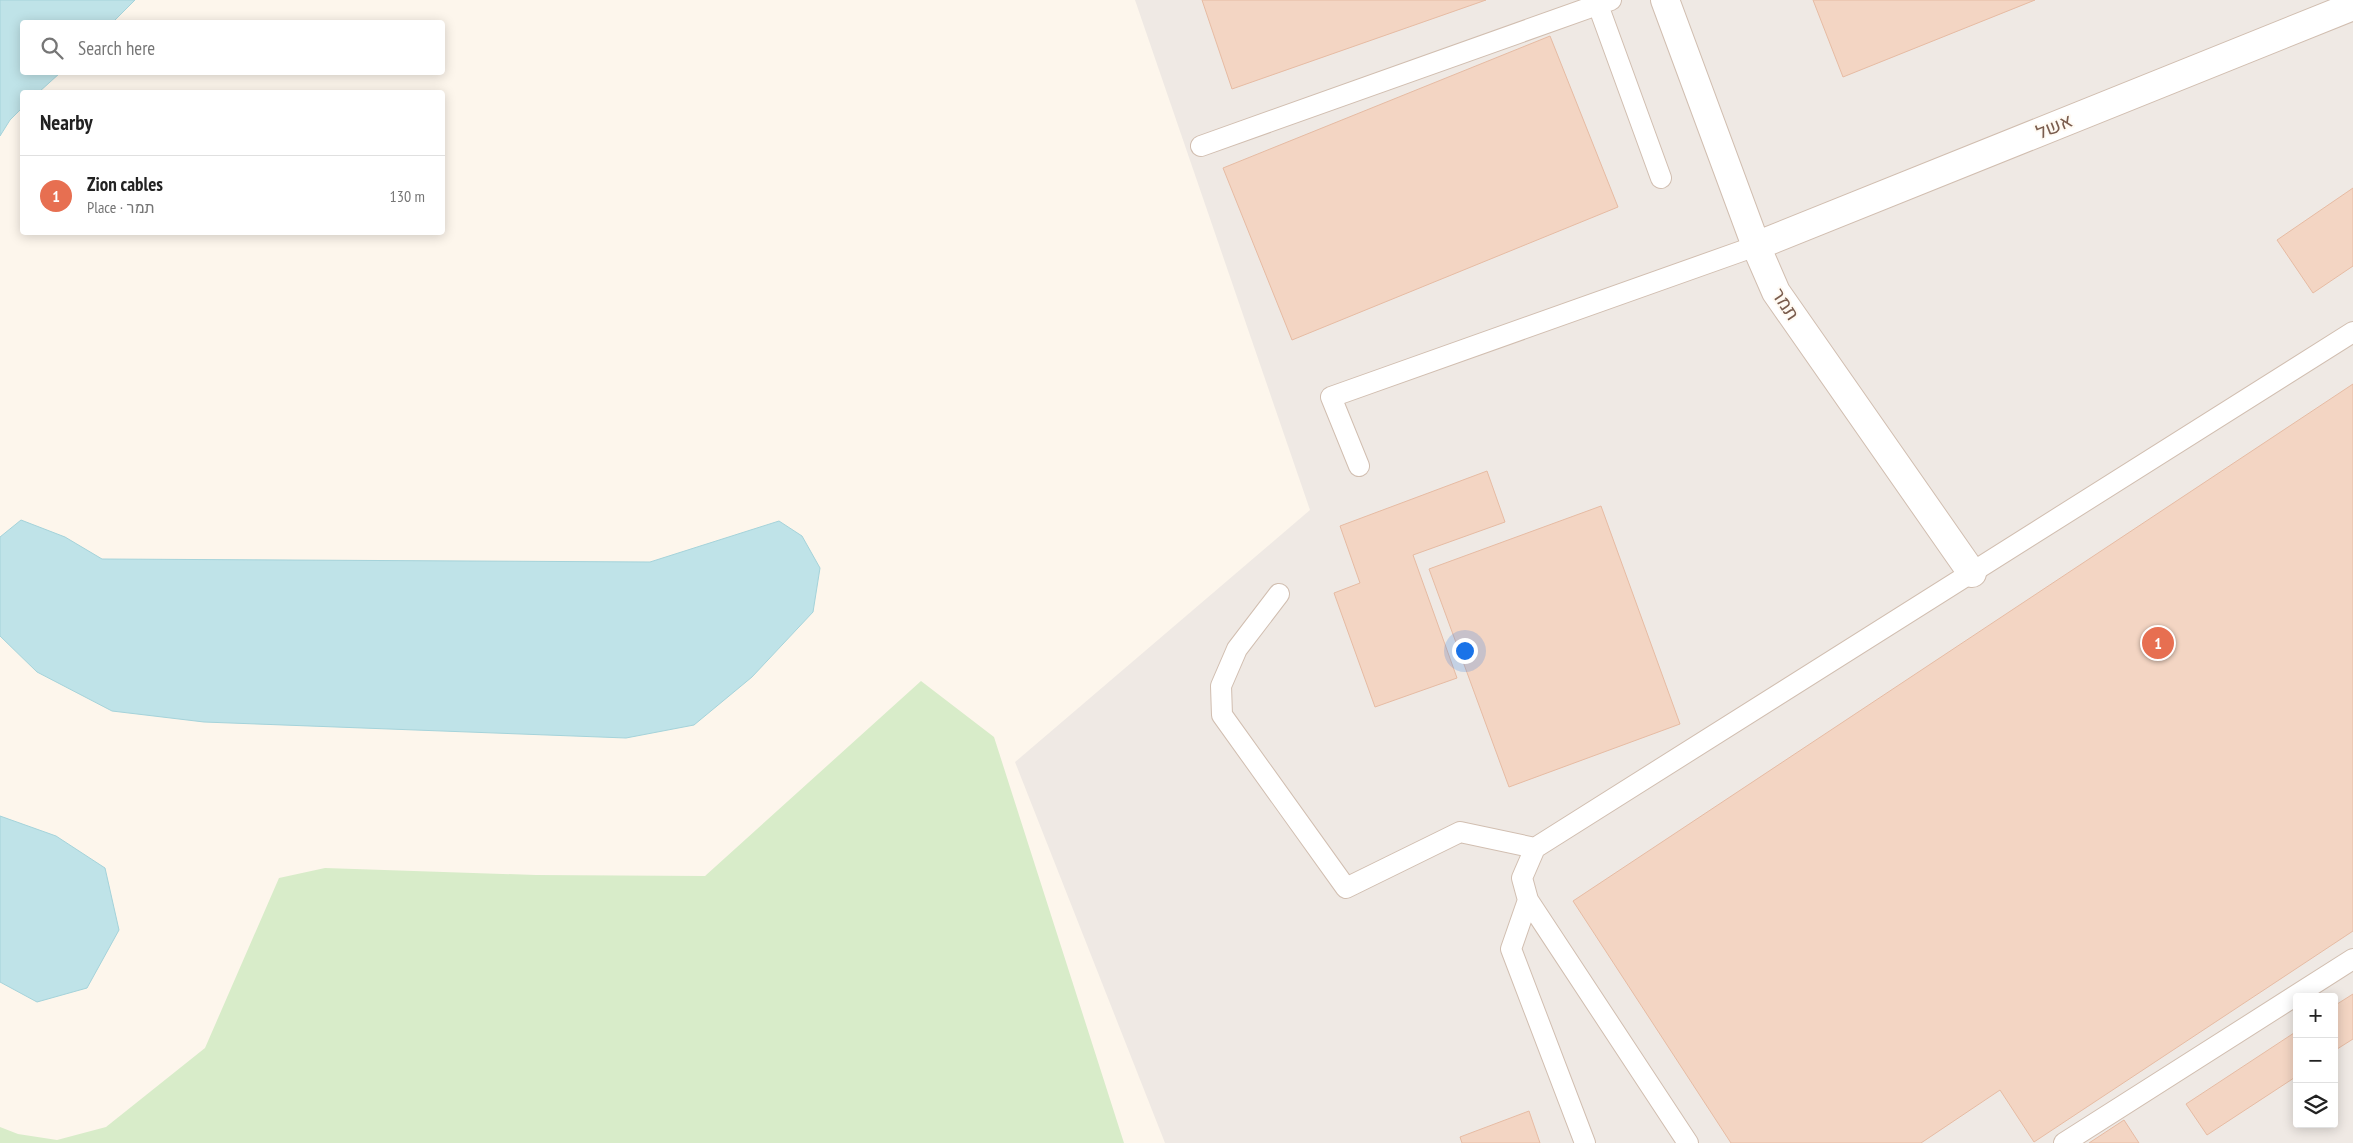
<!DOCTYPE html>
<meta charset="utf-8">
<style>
:root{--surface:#fff;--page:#f6f6f6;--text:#222;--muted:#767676;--line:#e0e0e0;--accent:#e76f51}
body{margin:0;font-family:"PT Sans Narrow",Heebo,sans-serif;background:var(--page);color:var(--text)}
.controls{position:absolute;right:15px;bottom:15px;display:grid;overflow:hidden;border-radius:5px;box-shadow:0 2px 12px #0003}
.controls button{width:45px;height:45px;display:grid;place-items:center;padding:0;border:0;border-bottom:1px solid var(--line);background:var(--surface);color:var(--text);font:25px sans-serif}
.you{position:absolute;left:1464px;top:650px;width:18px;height:18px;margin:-12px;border:4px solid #fff;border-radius:50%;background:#1a73e8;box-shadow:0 0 0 8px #1a73e833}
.badge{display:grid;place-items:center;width:32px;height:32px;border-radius:50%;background:var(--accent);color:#fff;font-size:16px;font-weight:700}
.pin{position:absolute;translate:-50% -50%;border:2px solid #fff;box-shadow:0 1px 5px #0006}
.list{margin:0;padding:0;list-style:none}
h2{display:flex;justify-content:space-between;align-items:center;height:65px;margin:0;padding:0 20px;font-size:21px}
h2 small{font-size:16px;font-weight:400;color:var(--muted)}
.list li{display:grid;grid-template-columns:32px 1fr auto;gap:15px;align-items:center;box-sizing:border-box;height:80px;padding:0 20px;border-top:1px solid var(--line)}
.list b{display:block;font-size:19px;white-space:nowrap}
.list p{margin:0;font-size:16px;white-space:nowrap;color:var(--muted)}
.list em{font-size:16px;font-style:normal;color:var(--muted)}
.icon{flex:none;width:28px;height:28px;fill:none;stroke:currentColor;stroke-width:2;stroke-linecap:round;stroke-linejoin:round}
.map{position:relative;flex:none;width:2353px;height:1143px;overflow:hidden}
.search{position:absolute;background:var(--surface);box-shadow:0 2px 12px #0003;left:20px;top:20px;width:425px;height:55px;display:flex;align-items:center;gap:12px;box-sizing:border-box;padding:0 18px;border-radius:5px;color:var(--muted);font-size:19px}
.panel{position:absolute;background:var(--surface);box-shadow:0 2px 12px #0003;left:20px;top:90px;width:425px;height:145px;border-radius:5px}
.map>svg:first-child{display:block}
.industrial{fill:#efe9e4;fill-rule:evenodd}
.green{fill:#d8ecc9}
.water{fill:#bfe3e8;stroke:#a5d3da}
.building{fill:#f3d5c3;stroke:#e6bba3}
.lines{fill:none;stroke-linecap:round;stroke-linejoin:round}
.service-casing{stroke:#d1beb0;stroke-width:22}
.minor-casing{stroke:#d1beb0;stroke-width:30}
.service{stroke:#fff;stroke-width:20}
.minor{stroke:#fff;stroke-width:28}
.labels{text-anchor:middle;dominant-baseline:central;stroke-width:4;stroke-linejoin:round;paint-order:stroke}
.street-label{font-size:19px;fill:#7a5c4d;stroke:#fffaf3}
</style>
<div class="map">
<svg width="2353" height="1143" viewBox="0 0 2353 1143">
<rect width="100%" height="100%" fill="#fdf6ec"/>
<!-- industrial -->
<path class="industrial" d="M1135,0H2353V1143H1165L1015,762L1310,510ZM2297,997H2334V1124H2297Z"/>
<!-- green -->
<path class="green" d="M921,681L994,737L1124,1143H0V1127L18,1134L57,1140L106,1127L205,1048L279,878L325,868L536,875L705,876Z"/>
<!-- water -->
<path class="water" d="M0,0H135L113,22H22V72L60,73L39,92H22V108L10,120L0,136Z
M21,520L65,537L102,559L650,562L779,521L802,536L820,568L813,612L752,677L694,725L626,738L204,722L112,711L37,672L0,636V537Z
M0,816L56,836L105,868L119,930L87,988L37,1002L0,982Z"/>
<!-- building -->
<path class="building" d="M1202,0H1486L1232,89Z
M1813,0H2035L1843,77Z
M1550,36L1618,207L1292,340L1223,168Z
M2353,188V266L2313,293L2277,240Z
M2353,384V931L2034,1142L2000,1090L1921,1143H1731L1573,901Z
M1487,471L1505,522L1413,555L1457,678L1375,707L1334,593L1360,583L1340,526Z
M1601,506L1680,724L1509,787L1429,569Z
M2353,994V1039L2334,1051V1006Z
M2297,1031V1076L2207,1135L2186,1104Z
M1529,1111L1540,1143H1462L1460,1137Z
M2124,1120L2139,1143H2089Z"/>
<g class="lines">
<!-- service casing -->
<g class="service-casing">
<path id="service" d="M1598,5L1661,178
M1201,146L1611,0
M1359,466L1331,397L1756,246
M1279,594L1237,649L1221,686L1222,715L1346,888L1460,832L1535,848
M1528,900L1511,949L1585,1143
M1688,1143L1528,900L1522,878L1535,848L2353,332
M2064,1143L2353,959"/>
</g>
<!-- minor casing -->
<g class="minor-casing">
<path id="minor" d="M1665,0L1756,246L1776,292L1972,573
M1756,246L2353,6"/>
</g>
<!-- service -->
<use href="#service" class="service"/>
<!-- minor -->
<use href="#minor" class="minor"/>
</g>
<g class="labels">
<!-- street labels -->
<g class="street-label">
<text transform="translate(2054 126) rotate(-22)">אשל</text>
<text transform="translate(1786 304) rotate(57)">תמר</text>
</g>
</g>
</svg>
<div class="controls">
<button>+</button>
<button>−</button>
<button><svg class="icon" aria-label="layers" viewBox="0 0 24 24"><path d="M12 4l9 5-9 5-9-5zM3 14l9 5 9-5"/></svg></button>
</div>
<div class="you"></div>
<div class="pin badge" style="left:2158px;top:643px">1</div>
<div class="search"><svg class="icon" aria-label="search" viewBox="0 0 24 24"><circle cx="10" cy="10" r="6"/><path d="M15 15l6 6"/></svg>Search here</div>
<section class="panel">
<h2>Nearby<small></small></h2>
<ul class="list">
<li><span class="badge">1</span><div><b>Zion cables</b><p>Place · תמר</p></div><em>130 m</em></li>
</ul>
</section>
</div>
